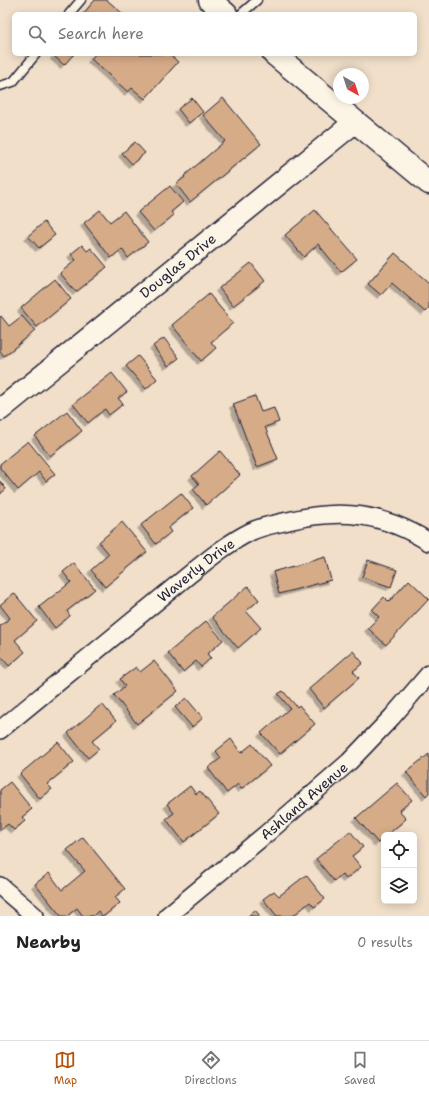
<!DOCTYPE html>
<style>
:root{--surface:#fff;--page:#f6f6f6;--text:#222;--muted:#767676;--line:#e0e0e0;--accent:#b45309}
body{margin:0;font-family:"Shantell Sans",sans-serif;background:var(--page);color:var(--text)}
.controls{position:absolute;right:12px;bottom:12px;display:grid;overflow:hidden;border-radius:6px;box-shadow:0 2px 10px #0003}
.controls button{width:36px;height:36px;display:grid;place-items:center;padding:0;border:0;border-bottom:1px solid var(--line);background:var(--surface);color:var(--text);font:20px sans-serif}
.compass{position:absolute;left:333px;top:68px;width:36px;height:36px;border-radius:50%;background:var(--surface);box-shadow:0 2px 10px #0003;rotate:141deg}
.list{margin:0;padding:0;list-style:none}
h2{display:flex;justify-content:space-between;align-items:center;height:52px;margin:0;padding:0 16px;font-size:17px}
h2 small{font-size:13px;font-weight:400;color:var(--muted)}
.icon{flex:none;width:22px;height:22px;fill:none;stroke:currentColor;stroke-width:2;stroke-linecap:round;stroke-linejoin:round}
.map{position:relative;flex:none;width:429px;height:916px;overflow:hidden}
.search{position:absolute;background:var(--surface);box-shadow:0 2px 10px #0003;left:12px;right:12px;top:12px;height:44px;display:flex;align-items:center;gap:10px;box-sizing:border-box;padding:0 14px;border-radius:6px;color:var(--muted);font-size:15px}
.sheet{height:124px;background:var(--surface)}
nav{display:flex;justify-content:space-around;align-items:center;box-sizing:border-box;height:56px;border-top:1px solid var(--line);background:var(--surface);font-size:11px;color:var(--muted)}
nav a{display:grid;justify-items:center;gap:2px}
nav .on{color:var(--accent)}
.map>svg:first-child{display:block}
.building{fill:#d6ab87;stroke:#22223b;filter:url(#shadow)}
.lines{fill:none;stroke-linecap:round;stroke-linejoin:round}
.service-casing{stroke:#22223b;stroke-width:11}
.minor-casing{stroke:#22223b;stroke-width:20}
.tertiary-casing{stroke:#22223b;stroke-width:24}
.primary-casing{stroke:#22223b;stroke-width:25}
.service{stroke:#fcf5e5;stroke-width:8}
.minor{stroke:#fcf5e5;stroke-width:17}
.tertiary{stroke:#fcf5e5;stroke-width:21}
.primary{stroke:#fcf5e5;stroke-width:22}
.labels{text-anchor:middle;dominant-baseline:central;stroke-width:3.5;stroke-linejoin:round;paint-order:stroke}
.street-label{font-size:14px;fill:#22223b;stroke:#fcf5e5}
</style>
<div class="map">
<svg width="429" height="916" viewBox="0 0 429 916">
<defs>
<filter id="shadow"><feDropShadow dx="-3.5" dy="3.5" stdDeviation="0" flood-color="#0004"/></filter>
</defs>
<rect width="100%" height="100%" fill="#f1dfc9"/>
<filter id="ink" filterUnits="userSpaceOnUse"><feTurbulence type="fractalNoise" baseFrequency=".025" numOctaves="2"/><feDisplacementMap in="SourceGraphic" scale="8" xChannelSelector="R" yChannelSelector="G"/><feConvolveMatrix kernelMatrix="1 2 1 2 8 2 1 2 1" color-interpolation-filters="sRGB"/></filter>
<g filter="url(#ink)">
<!-- building -->
<path class="building" d="M95,0H107L123,14H83Z
M55,54H74L64,65L54,56Z
M95,54H169L178,62L145,99L132,88L128,92L91,59Z
M192,98L203,112L189,123L178,109Z
M223,98L261,144L190,202L176,184L185,177L184,176L225,141L203,115Z
M135,142L145,153L132,164L122,153Z
M170,186L183,202L171,212L174,215L154,231L138,212Z
M100,210L110,222L124,211L148,242L128,258L122,249L111,258L84,223Z
M315,210L357,259L341,272L318,244L304,257L285,235Z
M44,222L55,235L39,248L28,236Z
M82,245L87,251L91,248L107,267L76,292L60,273L76,260L71,254Z
M395,253L429,283V308L425,312L392,283L381,295L368,284Z
M251,263L265,281L233,306L219,288Z
M55,279L71,299L37,327L21,308Z
M209,294L233,323L211,342L216,348L201,361L172,325Z
M1,316L9,326L22,316L35,331L4,356L0,351V317Z
M164,338L179,358L168,366L153,346Z
M138,356L157,379L146,389L126,366Z
M112,373L127,392L118,398L123,404L109,415L105,409L88,423L73,404Z
M255,396L261,412L274,408L279,422L265,427L278,459L257,467L233,404Z
M67,411L82,431L50,456L35,436Z
M28,441L55,474L46,481L39,472L18,490L0,468V464Z
M220,451L240,475L206,505L193,489L199,484L192,476Z
M0,481L6,489L0,494Z
M181,493L193,508L168,528L171,532L156,544L141,525Z
M122,522L147,552L105,587L91,570L109,554L99,542Z
M325,557L331,580L279,594L273,572Z
M368,560L397,570L391,587L362,577Z
M74,563L95,589L67,611L70,616L55,628L39,607L71,582L63,572Z
M409,580L429,599L386,645L368,628L379,617L372,610L384,597L389,602Z
M248,586L259,600L246,611L261,628L238,648L212,617Z
M14,593L37,621L15,640L25,652L9,666L0,655V626L10,618L0,605Z
M206,621L223,640L207,654L211,658L201,667L196,661L183,672L168,653Z
M353,651L363,663L353,671L359,678L324,708L309,689Z
M154,661L178,691L137,724L114,695L125,686L120,679L136,667L140,672Z
M283,691L297,707L299,705L315,724L280,754L261,733L290,708L278,694Z
M186,698L203,718L192,727L175,707Z
M102,704L116,721L92,741L99,749L88,758L68,733Z
M231,739L241,753L252,744L270,766L241,789L238,784L227,793L208,768L221,758L216,751Z
M58,742L74,762L47,784L52,789L40,799L20,774Z
M429,754V793L426,796L406,772Z
M10,782L32,809L22,817L25,821L14,830L8,824L0,830V790Z
M397,783L412,800L399,811L406,819L387,835H384V838L378,843L356,818Z
M190,786L196,794L200,791L219,814L184,842L166,819L174,813L167,804Z
M350,831L363,847L352,856L361,867L346,879L342,874L334,881L316,859Z
M83,837L125,889L115,897L120,903L104,916H102L98,911L93,916H83L77,908L67,916H61L35,884L49,873L62,890L85,871L67,850Z
M306,875L325,899L314,907L310,902L294,915L295,916H277L263,899L274,891L279,896Z
M255,910L260,916H248Z"/>
<g class="lines">
<!-- service casing -->
<g class="service-casing">
<path id="service" d="M69,14L81,0
M241,14L257,0
M0,86L13,82L36,54"/>
</g>
<!-- minor casing -->
<g class="minor-casing">
<g id="minor">
<path id="s1" d="M0,730L190,574C209,559 228,543 250,532C262,526 276,524 288,521C341,508 383,513 429,542"/>
<path d="M0,886L35,916"/>
<path id="s2" d="M167,916L266,834L349,762L392,717L429,674"/>
</g>
</g>
<!-- tertiary casing -->
<g class="tertiary-casing">
<g id="tertiary">
<path id="s3" d="M0,410L355,122"/>
</g>
</g>
<!-- primary casing -->
<g class="primary-casing">
<path id="primary" d="M210,0L226,14
M274,54L429,183"/>
</g>
<!-- service -->
<use href="#service" class="service"/>
<!-- minor -->
<use href="#minor" class="minor"/>
<!-- tertiary -->
<use href="#tertiary" class="tertiary"/>
<!-- primary -->
<use href="#primary" class="primary"/>
</g>
</g>
<g class="labels">
<!-- street labels -->
<g class="street-label">
<text stroke="none"><textPath href="#s3" startOffset="229">Douglas Drive</textPath></text>
<text stroke="none"><textPath href="#s1" startOffset="253">Waverly Drive</textPath></text>
<text stroke="none"><textPath href="#s2" startOffset="179">Ashland Avenue</textPath></text>
</g>
</g>
</svg>
<div class="controls">
<button><svg class="icon" aria-label="locate" viewBox="0 0 24 24"><circle cx="12" cy="12" r="6"/><path d="M12 2v4M12 18v4M2 12h4M18 12h4"/></svg></button>
<button><svg class="icon" aria-label="layers" viewBox="0 0 24 24"><path d="M12 4l9 5-9 5-9-5zM3 14l9 5 9-5"/></svg></button>
</div>
<svg class="compass" viewBox="-18 -18 36 36"><path d="M0-13l5 13h-10z" fill="#e53935"/><path d="M0 13l5-13h-10z" fill="#767676"/></svg>
<div class="search"><svg class="icon" aria-label="search" viewBox="0 0 24 24"><circle cx="10" cy="10" r="6"/><path d="M15 15l6 6"/></svg>Search here</div>
</div>
<section class="sheet">
<h2>Nearby<small>0 results</small></h2>
<ul class="list">
</ul>
</section>
<nav>
<a class="on"><svg class="icon" aria-label="map" viewBox="0 0 24 24"><path d="M3 6l6-2 6 2 6-2v14l-6 2-6-2-6 2zM9 4v14M15 6v14"/></svg>Map</a>
<a><svg class="icon" aria-label="directions" viewBox="0 0 24 24"><path d="M12 3l9 9-9 9-9-9zM9 14v-3h6M13 9l2 2-2 2"/></svg>Directions</a>
<a><svg class="icon" aria-label="saved" viewBox="0 0 24 24"><path d="M7 4h10v16l-5-4-5 4z"/></svg>Saved</a>
</nav>
